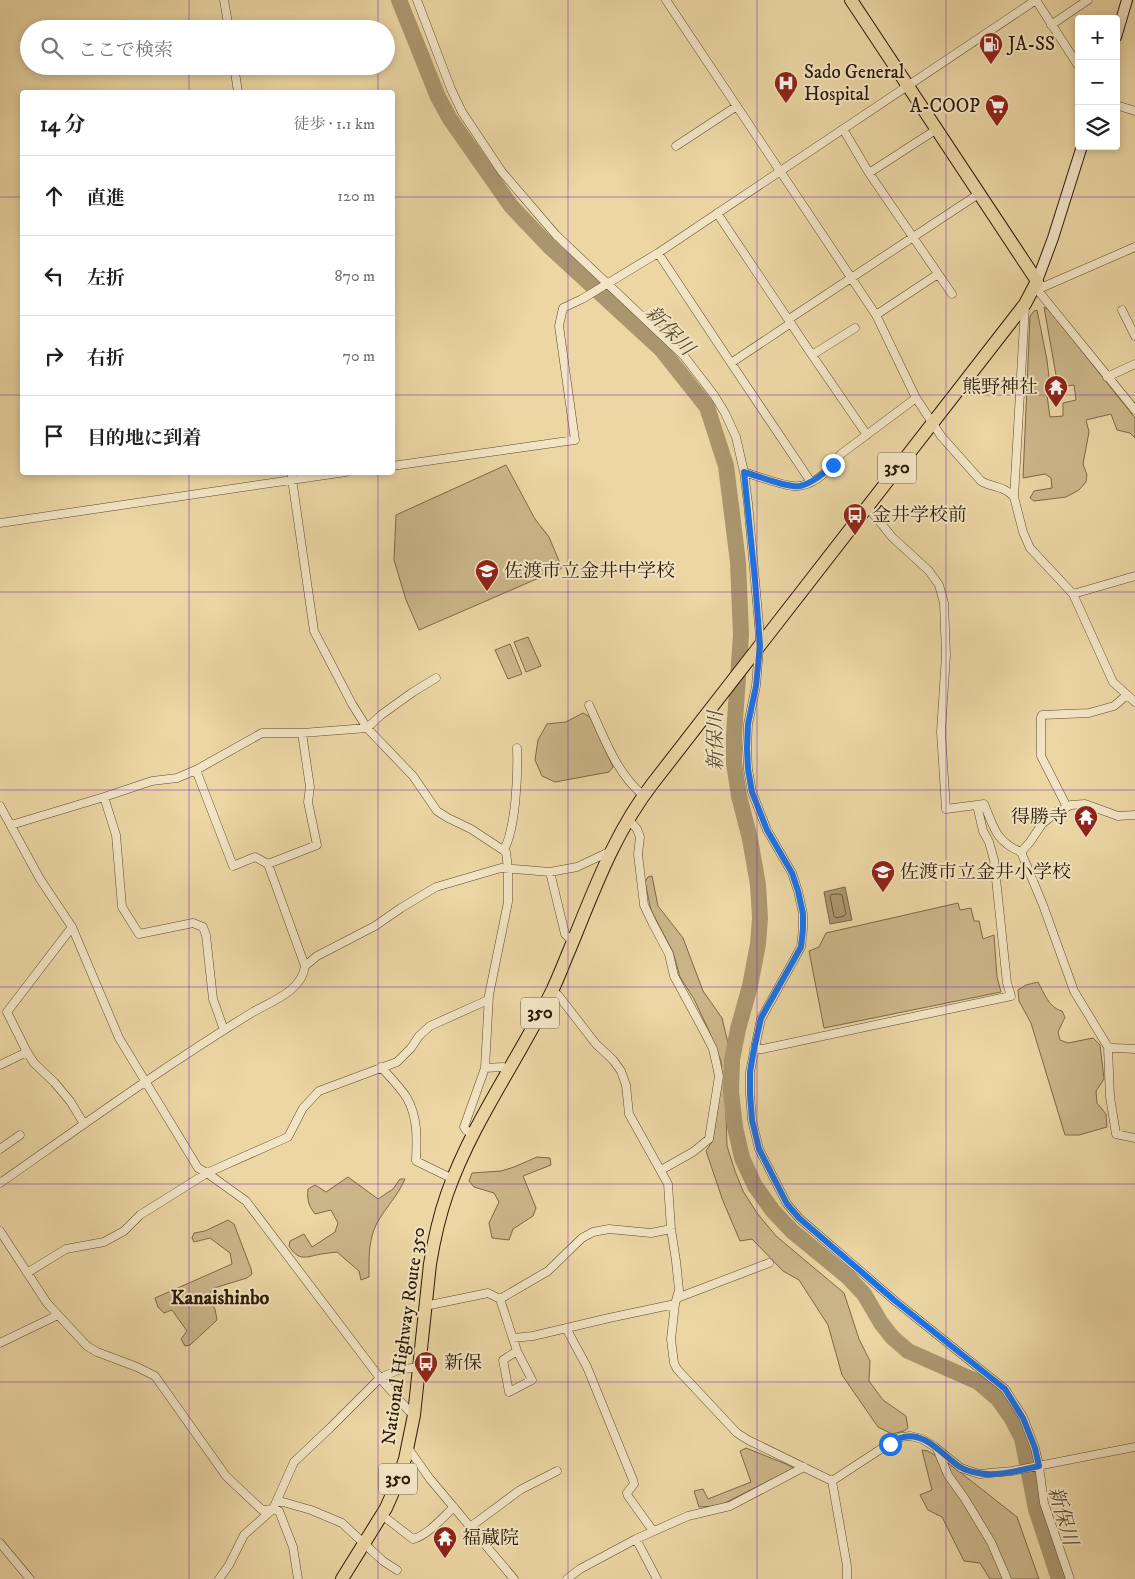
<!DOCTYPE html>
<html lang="ja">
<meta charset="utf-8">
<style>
:root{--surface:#fff;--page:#f2f2f2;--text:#202124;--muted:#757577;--line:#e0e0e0}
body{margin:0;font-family:"IM FELL DW Pica","Noto Serif JP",serif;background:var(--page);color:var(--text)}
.controls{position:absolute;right:15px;top:15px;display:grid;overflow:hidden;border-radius:5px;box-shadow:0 2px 8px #0003}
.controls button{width:45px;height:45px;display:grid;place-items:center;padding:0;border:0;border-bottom:1px solid var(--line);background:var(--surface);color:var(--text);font:25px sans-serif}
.stop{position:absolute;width:15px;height:15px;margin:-11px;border:4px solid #1a73e8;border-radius:50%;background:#fff}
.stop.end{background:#1a73e8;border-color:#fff;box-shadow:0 1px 5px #0008}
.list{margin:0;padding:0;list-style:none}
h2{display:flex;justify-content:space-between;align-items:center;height:65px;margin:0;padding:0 20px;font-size:21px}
h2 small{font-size:16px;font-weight:400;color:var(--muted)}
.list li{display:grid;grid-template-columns:32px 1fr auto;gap:15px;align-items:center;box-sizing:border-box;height:80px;padding:0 20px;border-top:1px solid var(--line)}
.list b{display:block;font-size:19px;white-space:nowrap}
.list em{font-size:16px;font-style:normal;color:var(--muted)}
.icon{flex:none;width:28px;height:28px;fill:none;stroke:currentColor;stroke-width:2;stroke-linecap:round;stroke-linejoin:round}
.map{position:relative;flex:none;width:1135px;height:1579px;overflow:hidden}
.search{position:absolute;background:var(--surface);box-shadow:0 2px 8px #0003;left:20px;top:20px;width:375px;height:55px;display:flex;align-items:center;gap:12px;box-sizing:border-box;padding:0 18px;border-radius:28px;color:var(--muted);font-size:19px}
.panel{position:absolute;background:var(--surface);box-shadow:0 2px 8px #0003;left:20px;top:90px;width:375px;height:385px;border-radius:5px}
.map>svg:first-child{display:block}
.green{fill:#cbb689;stroke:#7c6848}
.water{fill:#aa966e;stroke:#786444}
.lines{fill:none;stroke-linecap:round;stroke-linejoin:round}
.shore{stroke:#6b583a;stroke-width:1}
.river{stroke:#aa966e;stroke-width:16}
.minor-casing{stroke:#5c492e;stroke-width:9}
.secondary-casing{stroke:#2c1a06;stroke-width:12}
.trunk-casing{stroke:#2c1a06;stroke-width:14}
.minor{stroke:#f2e4c4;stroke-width:8}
.secondary{stroke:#f2e4c4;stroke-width:10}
.trunk{stroke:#ebd6a4;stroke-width:12}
.route{stroke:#1a73e8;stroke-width:6}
.grid{fill:none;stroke:#7b2cbf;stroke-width:1;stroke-opacity:0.55}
.labels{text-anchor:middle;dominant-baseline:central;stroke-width:4;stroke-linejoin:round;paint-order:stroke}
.shield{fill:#f2e4c4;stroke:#67573f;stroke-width:1}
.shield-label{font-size:18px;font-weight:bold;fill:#2c1a06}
.poi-label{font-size:19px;fill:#2c1a06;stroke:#f2e4c4;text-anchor:start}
.street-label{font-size:19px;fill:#2c1a06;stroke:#f2e4c4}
.water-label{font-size:20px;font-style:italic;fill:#5e4c30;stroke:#f2e4c4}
.neighbourhood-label{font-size:20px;font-weight:bold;fill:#2c1a06;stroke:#f2e4c4}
</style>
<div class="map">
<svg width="1135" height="1579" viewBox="0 0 1135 1579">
<rect width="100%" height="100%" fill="#ebd6a4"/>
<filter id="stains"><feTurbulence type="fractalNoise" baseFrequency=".004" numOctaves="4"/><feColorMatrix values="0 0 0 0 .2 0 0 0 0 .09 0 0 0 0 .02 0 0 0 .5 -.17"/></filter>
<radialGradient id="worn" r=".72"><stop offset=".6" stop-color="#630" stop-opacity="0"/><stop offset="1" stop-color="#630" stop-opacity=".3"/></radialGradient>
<!-- green -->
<path class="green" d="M1044,307L1049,310L1135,418V438L1130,433L1117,430L1111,414L1086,420L1089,432L1083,464L1087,475L1086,482L1079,490L1066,497L1034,501L1030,498L1034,491L1052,488L1051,478L1045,474L1023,478L1030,316L1034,311L1037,310L1047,360L1050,386L1046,388L1050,417L1063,416V403L1076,400L1074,385L1065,386L1063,382L1057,381Z
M506,465L535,519L549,537L562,568L419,630L406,600L394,560L396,515Z
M528,637L541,666L526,672L514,642Z
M510,644L522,674L508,679L495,650Z
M583,713L590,717L613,767L609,772L555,782L542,776L535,760L538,740L547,724L566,722Z
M652,876L658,906L683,938L703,991L722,1018L729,1047L726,1116L727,1146L735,1171L743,1191L757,1213L776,1236L844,1293L859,1339L870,1361L869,1381L883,1400L906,1416L908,1428L904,1431L892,1434L878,1427L842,1375L828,1325L799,1280L783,1271L752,1239L740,1241L723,1201L706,1151L713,1140L722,1077L721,1061L709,1031L694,999L680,977L673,952L651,910L645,882L648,877Z
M958,903L960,910L971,908L974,921H979L983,939L994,935L997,977L1001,992L824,1028L809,951L819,947L826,933Z
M1038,982C1044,993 1049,1008 1062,1011L1065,1017L1058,1032L1060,1040L1068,1043L1093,1038L1100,1045L1104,1079L1096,1091L1097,1103L1106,1114L1107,1127L1079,1135H1065L1031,1023L1019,1001L1018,990L1026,985Z
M537,1157L550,1158L551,1165L523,1176L536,1208L533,1216L513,1229L509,1240L492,1238L489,1223L499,1202L494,1193L474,1187L469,1181L472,1173L501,1171L514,1167Z
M348,1177L378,1199L393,1189L400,1179H405C397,1197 386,1207 377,1223C368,1240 369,1259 369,1277L361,1280L359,1271L337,1252C332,1253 326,1253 321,1254C306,1257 299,1262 289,1246L290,1241L304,1234L312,1247L335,1232L338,1223L331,1210L315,1214C308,1205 307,1199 308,1189L315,1185L326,1192Z
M228,1220L234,1224L251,1269L252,1274L247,1278L214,1288L206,1297L215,1309L217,1320L190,1345L185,1346L181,1339L187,1331L172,1310L164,1313L158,1307L155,1298L232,1264L230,1253L210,1238L194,1242L192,1238L194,1233L205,1231Z
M746,1448L786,1464L794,1468L719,1506L699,1507L694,1491L703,1489L708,1499L751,1482L740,1451Z
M922,1450L928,1451L951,1465L1017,1517L1039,1579H990L980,1563L964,1561L942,1517L928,1510L920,1495L932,1490Z"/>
<!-- water -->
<path class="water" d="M845,887L852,920L830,924L824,892Z"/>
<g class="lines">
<!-- shore -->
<path class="shore" d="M839,894L842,895L846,914L844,916L836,918L834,916L830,897L831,895Z"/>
<!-- river -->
<path class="river" d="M399,0L438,97L450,119L511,206L549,246L661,349L707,407L726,466L738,562L741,635L734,734V763L739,796L750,839L758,885L760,918L758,944L750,986L738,1029L732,1060L731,1092L735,1127L742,1158L755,1186L773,1211L792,1231L848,1277L864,1294L881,1323L892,1337L908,1351L978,1382L998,1399L1011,1417L1022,1438L1036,1509L1059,1579"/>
<!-- minor casing -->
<g class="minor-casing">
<path id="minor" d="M224,0L229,29
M417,0L451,89L462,112L502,172L556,235L684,356L714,395L725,413L736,437L744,472L748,503L760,636L756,686L748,724L747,748L748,769L752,792L767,830L792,873L798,891L803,914V929L801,947L761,1019L750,1072V1094L752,1120L759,1149L787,1204L799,1218L894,1300L1005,1389L1023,1417L1035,1448L1039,1466L1044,1503L1070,1579
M666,0L876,315L916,398L941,436L981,481C993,488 1003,485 1014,497
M1036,0L1079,67
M1051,25L1088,0
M234,66L238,92
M1116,105L1135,111
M843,129L869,173L952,294
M676,146L737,106
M869,173L937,129
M717,213L812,355L855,328
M658,253L731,363L791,323
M1037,281L1040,293L1135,410
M1037,281L1043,287L1135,247
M1025,306L1014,497L1023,532L1030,548L1073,594L1113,682L1135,702
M1122,310L1135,336
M876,315L938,274
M789,319L980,193
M812,355L867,435
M731,363L811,482
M1107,377L1135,364
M392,466L575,440L559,326L563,308L582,299L658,253L1036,0
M291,472L314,631L352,704L367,728L413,776L437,811L448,818L471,829L506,852L508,869V902L489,995L485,1068L464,1127L466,1130L474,1135
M744,472C757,476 781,485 793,486C813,488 831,468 841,454L916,398
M867,506L892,537L929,571L939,585L944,603L946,655L941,732L946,809L984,804C994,827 995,841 1021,852L1043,905L1074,991L1108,1047L1115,1048L1135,1049
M0,523L346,472
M1073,594L1135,576
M589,705C604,737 616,773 643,795
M196,770L233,866L255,857L268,864L317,845L308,802L310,787L302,733
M104,797L152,781L177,778L196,770L262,733H302L367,728L381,715L413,692L436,678
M0,806L40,879L72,927L119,1038L198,1168L207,1173L246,1201L380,1378L409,1411L414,1415
M1067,807L1041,756V717L1042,715L1089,713L1114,706L1127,695
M628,819L637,829L640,837L638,854L644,905L653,924L669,954L674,976L705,1033L713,1049L716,1062L719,1076L709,1139L693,1152L661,1170
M11,825L104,797L116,835L122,907L139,934L193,923L203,927L206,935L213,999L224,1030
M504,850C516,827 518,774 517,748
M1021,852L1030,842L1042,824L1057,812L1071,805L1085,804L1118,816L1135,815
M268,864L305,966
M550,872L565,934L573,942
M72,927L7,1012L27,1052L34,1063L54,1082L70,1101L84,1124
M552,991L558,995L596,1044L613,1060L621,1071L626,1085L629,1114L668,1184L671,1229L676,1261L679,1290L675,1304L671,1339L674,1363L677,1369L737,1433L748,1440L832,1481
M1108,1047L1110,1097L1116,1134L1135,1138
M754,1049H762L1011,996L1007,983L994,860L989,842L983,831L977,805
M0,1065L27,1052
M381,1067C390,1077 400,1087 407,1098C418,1118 417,1139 416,1161L453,1179
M485,1068L503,1067
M0,1149L20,1135
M0,1183C83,1125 166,1065 253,1012C272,1001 302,991 305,966L317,956L375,926L401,908L436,887L501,868L550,872L577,867L611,851
M0,1231L47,1303L87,1346L97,1352L137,1367L155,1376L226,1476L262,1510L273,1509L279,1511L293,1547L298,1579
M27,1273L66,1249L104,1242L124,1231L140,1215L207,1173L288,1137L303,1108L319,1091L397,1062L411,1048L419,1036L430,1026L488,1000
M677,1298L769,1263
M500,1299L517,1351L532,1380L509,1392L503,1360L517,1351
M425,1306L488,1293L500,1299L548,1271L582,1238L593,1232L609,1229L651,1233L671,1229
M566,1328L587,1367L633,1480L634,1484L627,1493L628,1496L653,1531
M513,1338L533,1336L609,1318L675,1304
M0,1343L58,1315
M408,1448L430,1479L514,1579
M938,1451L948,1475L965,1499L991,1542L1007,1579
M832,1481L890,1443L901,1437L910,1436L922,1439L935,1447L961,1468L979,1474L1012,1471L1135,1447
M832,1481L847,1566V1579
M277,1502H283L311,1510L342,1523L383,1561L397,1570
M382,1515L413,1539C427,1536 443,1517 454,1507
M470,1527L520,1490L557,1471
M636,1539L657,1579
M0,1543L30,1579
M219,1579L229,1565L244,1535L273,1509L294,1462L331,1427L380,1378L398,1370L419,1367
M567,1579L580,1569L636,1539L688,1516L730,1506L804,1467"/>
</g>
<!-- secondary casing -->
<g class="secondary-casing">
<path id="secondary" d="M1116,37L1127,0
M1037,281L1053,238L1082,146"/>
</g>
<!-- trunk casing -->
<g class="trunk-casing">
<path id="trunk" d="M342,1579L386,1508L394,1490L405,1459L414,1415L430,1264C434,1240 439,1217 447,1194C472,1123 518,1060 551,993C558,979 563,965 569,951C593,893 614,833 653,783L1025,304L1037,281L851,0"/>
</g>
<!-- minor -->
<use href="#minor" class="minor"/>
<!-- secondary -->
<use href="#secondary" class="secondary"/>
<!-- trunk -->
<use href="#trunk" class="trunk"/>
</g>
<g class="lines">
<!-- route -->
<path class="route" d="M833,465C824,473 813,483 800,486C788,488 758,476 744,472L755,580L760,646L756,686L748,724L747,748L748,769L752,792L767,830L792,873L798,891L803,914V929L801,947L761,1018L754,1049L750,1072V1094L752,1120L759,1149L787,1204L799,1218L894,1300L1005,1389L1023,1418L1035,1448L1039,1466C1021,1470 996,1477 978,1473C972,1472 965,1470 960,1467C943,1456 924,1429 900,1438C897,1439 893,1442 890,1444"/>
</g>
<!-- grid -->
<path class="grid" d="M189,0V29M378,0V29M568,0V1579M757,0V1579M946,0V1579M189,66V92M378,66V92M0,197H22M392,197H1135M0,395H22M392,395H1135M189,472V1579M378,472V1579M0,592H1135M0,790H1135M0,987H1135M0,1184H1135M0,1382H1135"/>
<!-- icons -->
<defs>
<g id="fuel-pin" transform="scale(1.25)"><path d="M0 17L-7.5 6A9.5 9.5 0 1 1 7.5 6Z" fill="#8f2418" stroke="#f2e4c4"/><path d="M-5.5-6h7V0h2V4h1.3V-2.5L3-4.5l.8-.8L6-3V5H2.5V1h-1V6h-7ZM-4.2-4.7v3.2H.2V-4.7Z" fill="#fff"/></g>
<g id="hospital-pin" transform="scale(1.25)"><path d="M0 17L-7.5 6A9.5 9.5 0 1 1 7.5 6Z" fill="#8f2418" stroke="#f2e4c4"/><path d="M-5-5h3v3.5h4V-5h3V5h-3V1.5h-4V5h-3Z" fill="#fff"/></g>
<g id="supermarket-pin" transform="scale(1.25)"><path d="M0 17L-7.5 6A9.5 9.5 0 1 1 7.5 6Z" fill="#8f2418" stroke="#f2e4c4"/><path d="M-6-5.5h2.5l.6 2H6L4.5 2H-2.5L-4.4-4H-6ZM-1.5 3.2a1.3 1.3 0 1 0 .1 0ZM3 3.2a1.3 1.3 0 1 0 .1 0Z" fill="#fff"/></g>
<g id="temple-pin" transform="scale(1.25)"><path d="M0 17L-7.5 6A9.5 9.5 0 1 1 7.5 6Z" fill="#8f2418" stroke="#f2e4c4"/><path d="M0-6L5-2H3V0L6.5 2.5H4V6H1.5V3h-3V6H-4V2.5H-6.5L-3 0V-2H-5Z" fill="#fff"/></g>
<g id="bus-pin" transform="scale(1.25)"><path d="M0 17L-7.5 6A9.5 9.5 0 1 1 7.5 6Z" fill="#8f2418" stroke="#f2e4c4"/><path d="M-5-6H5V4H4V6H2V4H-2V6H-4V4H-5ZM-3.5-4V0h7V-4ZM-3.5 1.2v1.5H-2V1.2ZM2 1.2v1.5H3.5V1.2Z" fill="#fff"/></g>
<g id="school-pin" transform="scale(1.25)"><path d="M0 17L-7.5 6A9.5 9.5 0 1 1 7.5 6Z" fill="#8f2418" stroke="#f2e4c4"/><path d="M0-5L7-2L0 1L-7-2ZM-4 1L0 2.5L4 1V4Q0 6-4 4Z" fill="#fff"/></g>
</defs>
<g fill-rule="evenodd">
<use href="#fuel-pin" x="991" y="44"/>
<use href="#hospital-pin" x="786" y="83"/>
<use href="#supermarket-pin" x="997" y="106"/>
<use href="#temple-pin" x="1056" y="387"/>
<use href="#bus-pin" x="855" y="515"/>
<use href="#school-pin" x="487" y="571"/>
<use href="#temple-pin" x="1086" y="817"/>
<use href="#school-pin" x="883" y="872"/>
<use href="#bus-pin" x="426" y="1363"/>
<use href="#temple-pin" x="445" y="1538"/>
</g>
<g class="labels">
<!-- shield labels -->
<g class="shield">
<rect x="878" y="452.5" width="38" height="31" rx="4"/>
<rect x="521" y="997.5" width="38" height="31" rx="4"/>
<rect x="379" y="1463.5" width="38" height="31" rx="4"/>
</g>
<g class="shield-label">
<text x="897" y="468">350</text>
<text x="540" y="1013">350</text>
<text x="398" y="1479">350</text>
</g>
<!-- poi labels -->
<g class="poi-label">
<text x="1008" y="44">JA-SS</text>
<text x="804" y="72">Sado General<tspan x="804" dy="22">Hospital</tspan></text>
<text x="980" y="106" text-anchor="end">A-COOP</text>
<text x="1038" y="387" text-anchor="end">熊野神社</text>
<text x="872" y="515">金井学校前</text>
<text x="504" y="571">佐渡市立金井中学校</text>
<text x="1068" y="817" text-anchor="end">得勝寺</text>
<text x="900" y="872">佐渡市立金井小学校</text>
<text x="444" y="1363">新保</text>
<text x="462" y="1538">福蔵院</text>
</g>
<!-- street labels -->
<g class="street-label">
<text transform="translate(404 1336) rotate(-82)">National Highway Route 350</text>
</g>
<!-- water labels -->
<g class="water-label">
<text transform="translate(669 331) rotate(46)">新保川</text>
<text transform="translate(716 741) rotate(-90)">新保川</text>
<text transform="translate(1062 1516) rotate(74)">新保川</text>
</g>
<!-- neighbourhood labels -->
<g class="neighbourhood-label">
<text x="220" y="1298">Kanaishinbo</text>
</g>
</g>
<rect width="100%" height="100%" filter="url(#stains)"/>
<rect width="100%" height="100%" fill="url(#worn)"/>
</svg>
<div class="controls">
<button>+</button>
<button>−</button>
<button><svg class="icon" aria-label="layers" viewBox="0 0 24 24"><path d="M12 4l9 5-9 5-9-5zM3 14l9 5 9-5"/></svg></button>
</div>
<div class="stop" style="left:890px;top:1444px"></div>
<div class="stop end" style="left:833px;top:465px"></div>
<div class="search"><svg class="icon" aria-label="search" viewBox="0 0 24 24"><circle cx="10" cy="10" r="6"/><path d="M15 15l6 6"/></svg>ここで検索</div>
<section class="panel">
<h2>14 分<small>徒歩 · 1.1 km</small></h2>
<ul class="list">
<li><svg class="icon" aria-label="ahead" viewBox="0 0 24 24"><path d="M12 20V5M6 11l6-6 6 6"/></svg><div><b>直進</b></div><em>120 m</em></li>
<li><svg class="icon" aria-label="left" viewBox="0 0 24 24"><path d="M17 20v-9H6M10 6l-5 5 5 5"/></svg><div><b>左折</b></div><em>870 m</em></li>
<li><svg class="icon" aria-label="right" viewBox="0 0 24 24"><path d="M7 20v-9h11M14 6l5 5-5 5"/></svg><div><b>右折</b></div><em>70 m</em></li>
<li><svg class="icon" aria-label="arrive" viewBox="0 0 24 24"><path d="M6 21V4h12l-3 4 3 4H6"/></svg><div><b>目的地に到着</b></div></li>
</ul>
</section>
</div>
